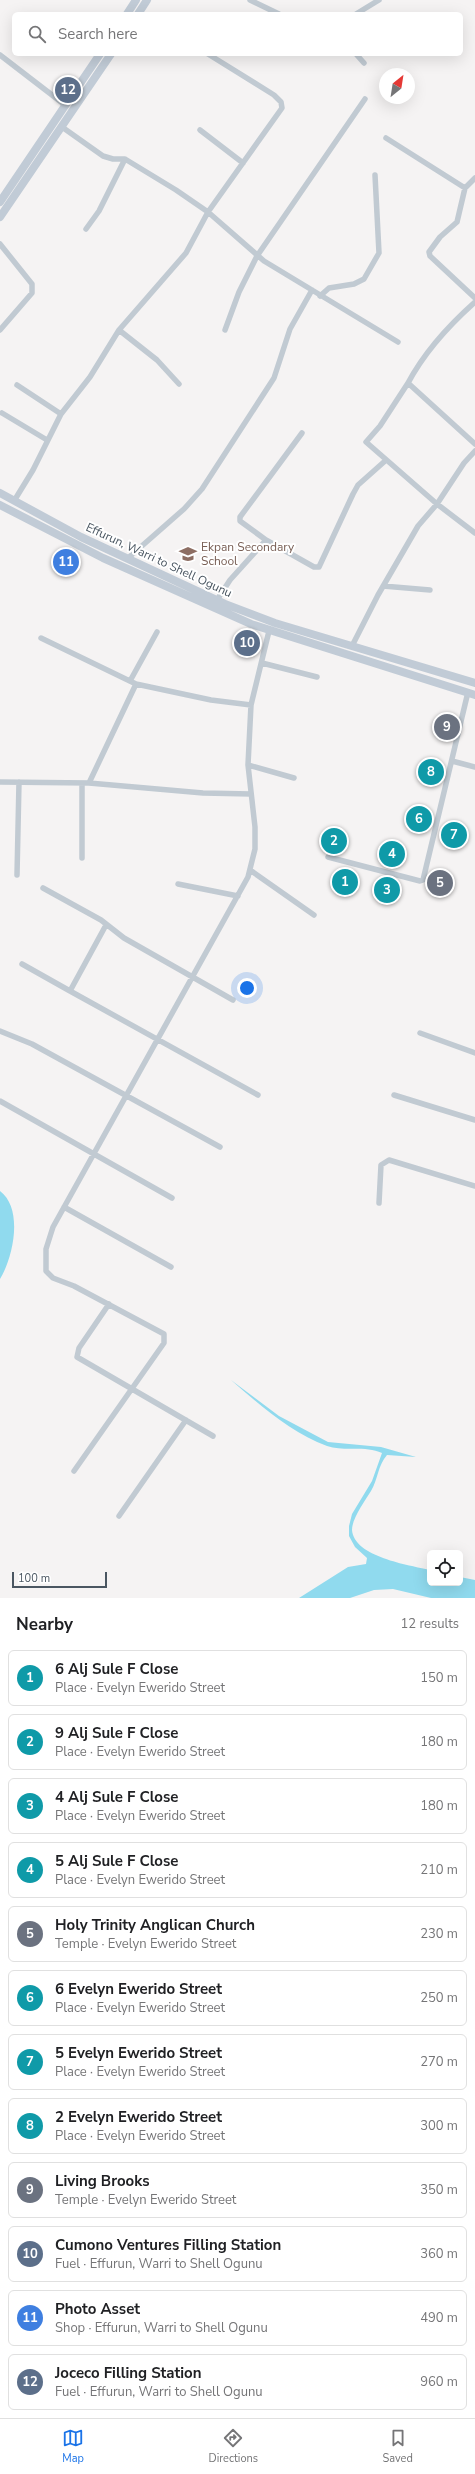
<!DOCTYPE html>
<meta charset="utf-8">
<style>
:root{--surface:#fff;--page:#f6f6f6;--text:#202124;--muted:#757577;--line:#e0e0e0;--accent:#1a73e8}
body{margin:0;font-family:"Nunito Sans",sans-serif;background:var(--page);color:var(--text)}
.controls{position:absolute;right:12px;bottom:12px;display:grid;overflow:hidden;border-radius:6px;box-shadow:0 4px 16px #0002}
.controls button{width:36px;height:36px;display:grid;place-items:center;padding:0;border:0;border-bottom:1px solid var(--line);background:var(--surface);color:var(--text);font:20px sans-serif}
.compass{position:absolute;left:379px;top:68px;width:36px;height:36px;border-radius:50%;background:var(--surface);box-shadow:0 4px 16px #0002;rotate:30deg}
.scale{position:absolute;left:12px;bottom:10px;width:95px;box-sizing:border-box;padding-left:4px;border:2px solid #4a5661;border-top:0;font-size:11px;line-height:14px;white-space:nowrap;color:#4a5661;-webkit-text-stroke:3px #fff;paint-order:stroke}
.you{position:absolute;left:247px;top:988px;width:14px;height:14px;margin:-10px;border:3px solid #fff;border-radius:50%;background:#1a73e8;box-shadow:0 0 0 6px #1a73e833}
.badge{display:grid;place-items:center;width:26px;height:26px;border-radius:50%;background:var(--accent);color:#fff;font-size:13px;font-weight:700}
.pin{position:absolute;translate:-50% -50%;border:2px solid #fff;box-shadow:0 1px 4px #0006}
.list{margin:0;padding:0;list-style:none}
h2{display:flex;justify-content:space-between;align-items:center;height:52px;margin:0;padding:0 16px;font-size:17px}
h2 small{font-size:13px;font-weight:400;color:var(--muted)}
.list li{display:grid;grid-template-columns:26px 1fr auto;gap:12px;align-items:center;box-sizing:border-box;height:56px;margin:0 8px 8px;padding:0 8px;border:1px solid var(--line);border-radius:6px}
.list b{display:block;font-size:15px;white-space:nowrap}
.list p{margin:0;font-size:13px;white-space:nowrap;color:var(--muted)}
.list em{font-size:13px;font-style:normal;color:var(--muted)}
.icon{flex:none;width:22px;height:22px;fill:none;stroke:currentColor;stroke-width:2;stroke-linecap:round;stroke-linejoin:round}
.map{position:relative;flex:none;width:475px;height:1598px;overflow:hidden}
.search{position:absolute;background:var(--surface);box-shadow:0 4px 16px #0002;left:12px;right:12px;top:12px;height:44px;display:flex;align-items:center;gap:10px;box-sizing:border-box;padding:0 14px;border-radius:6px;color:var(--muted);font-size:15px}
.sheet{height:820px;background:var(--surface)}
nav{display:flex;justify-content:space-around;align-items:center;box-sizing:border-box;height:56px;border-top:1px solid var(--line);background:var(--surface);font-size:11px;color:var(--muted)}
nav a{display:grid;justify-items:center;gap:2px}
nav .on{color:var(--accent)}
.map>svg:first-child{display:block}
.water{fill:#90daee}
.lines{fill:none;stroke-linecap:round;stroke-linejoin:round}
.street{stroke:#c1cad2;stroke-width:5.5}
.secondary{stroke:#c1cbd6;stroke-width:8}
.labels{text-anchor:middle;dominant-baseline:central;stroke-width:4;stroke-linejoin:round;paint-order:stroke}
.education-label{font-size:12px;fill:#785e54;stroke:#fff;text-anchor:start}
.street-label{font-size:12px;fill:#4a5661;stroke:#fff}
</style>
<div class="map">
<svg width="475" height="1598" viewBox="0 0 475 1598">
<rect width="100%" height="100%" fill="#f5f3f3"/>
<!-- water -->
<path class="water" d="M0,1191C24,1209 13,1258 0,1279Z
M231,1380L279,1416L328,1442L381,1447L416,1457L387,1455C378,1465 378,1479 371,1491C365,1501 352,1518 352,1530C354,1557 409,1565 430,1570V1583H460V1577L475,1580V1598H431L393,1589L374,1590L350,1598H299L348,1567L366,1564L367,1558L355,1547L349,1536V1526L352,1514L372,1481L382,1453C365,1445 344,1452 327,1446C291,1433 260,1405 231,1380Z"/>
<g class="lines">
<!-- street -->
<path class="street" d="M250,0L279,14
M356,14L379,0
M356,54L364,63
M0,55L65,105
M62,127L103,156L113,159H125L176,190L208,212L264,261L398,342
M200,130L243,163
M386,138L465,188L475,178
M465,188L457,222L440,237L429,252L430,256L475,298
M86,229L99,211L125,159
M0,244L32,284V293L0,330
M320,296L329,288L354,284L364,279L379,253L375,175
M475,302C448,326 425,351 408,383L475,444
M119,330L157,360L179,384
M225,330L239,292L257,256L365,99
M408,383L380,426L366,442L437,504L475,533
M17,385L61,414
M2,413L47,440
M14,501L33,470L61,414L90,377L119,330L186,253L208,212L282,108L281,102L274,95L208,54
M266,540L314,567H319L353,494L358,485L385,461
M127,559L184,509L202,489L274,378L290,329L312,290
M383,586L430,590
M217,600L230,580L266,540L240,521V517L302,433
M41,638L136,684L211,700L251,705
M352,646L378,595L418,526L437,504L464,463L475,451
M262,663L317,677
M130,681L157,632
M452,761L475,767
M248,765L294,778
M0,782L89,783L203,793L251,794
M89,783L136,684
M82,784V858
M328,857L420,881L423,880L468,692
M250,870L314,915
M17,875L19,782
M178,884L238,896
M43,888L101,920L124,938L233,1000
M106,925L70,991L258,1095
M22,964L70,991
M0,1031L32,1044L220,1147
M420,1033L475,1053
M394,1095L475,1120
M0,1101L172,1198
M379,1203L381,1165L389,1160L475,1186
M64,1207L171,1267
M109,1304L79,1348L77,1357L213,1436
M74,1471L164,1343V1334L74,1286L53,1278L46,1271V1249L53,1227L248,877L255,849V827L248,765L251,705L269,631
M119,1516L186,1420"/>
<!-- secondary -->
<path class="secondary" d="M127,14L136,0
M138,14L147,0
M0,202L100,54
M0,217L111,54
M0,493L81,537L225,604L275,623L475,683
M0,505L103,558L251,624L475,695"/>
</g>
<!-- icons -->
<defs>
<g id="university-bare" transform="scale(1.38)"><path d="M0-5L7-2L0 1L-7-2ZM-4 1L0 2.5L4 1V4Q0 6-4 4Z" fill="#8d6e63" stroke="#fff" stroke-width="2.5" paint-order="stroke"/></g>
</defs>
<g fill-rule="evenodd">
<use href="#university-bare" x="188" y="554"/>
</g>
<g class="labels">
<!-- education labels -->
<g class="education-label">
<text x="201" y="547">Ekpan Secondary<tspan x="201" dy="14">School</tspan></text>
</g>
<!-- street labels -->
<g class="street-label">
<text transform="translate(159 560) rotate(25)">Effurun, Warri to Shell Ogunu</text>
</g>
</g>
</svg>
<div class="controls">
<button><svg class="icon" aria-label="locate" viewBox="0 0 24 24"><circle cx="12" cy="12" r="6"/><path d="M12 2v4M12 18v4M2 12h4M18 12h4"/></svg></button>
</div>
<svg class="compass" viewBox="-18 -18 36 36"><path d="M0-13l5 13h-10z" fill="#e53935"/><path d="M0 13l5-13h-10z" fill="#757577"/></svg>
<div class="scale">100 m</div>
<div class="you"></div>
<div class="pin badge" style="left:345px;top:882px;background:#0f9aa8">1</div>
<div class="pin badge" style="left:334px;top:841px;background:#0f9aa8">2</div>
<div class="pin badge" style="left:387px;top:890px;background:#0f9aa8">3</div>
<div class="pin badge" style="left:392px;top:854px;background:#0f9aa8">4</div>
<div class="pin badge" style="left:440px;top:883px;background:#6b7280">5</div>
<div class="pin badge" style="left:419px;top:819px;background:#0f9aa8">6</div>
<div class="pin badge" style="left:454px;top:835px;background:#0f9aa8">7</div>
<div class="pin badge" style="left:431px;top:772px;background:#0f9aa8">8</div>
<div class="pin badge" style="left:447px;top:727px;background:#6b7280">9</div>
<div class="pin badge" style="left:247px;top:643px;background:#5c6f8a">10</div>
<div class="pin badge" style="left:66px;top:562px;background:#3f7fe0">11</div>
<div class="pin badge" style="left:68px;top:90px;background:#5c6f8a">12</div>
<div class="search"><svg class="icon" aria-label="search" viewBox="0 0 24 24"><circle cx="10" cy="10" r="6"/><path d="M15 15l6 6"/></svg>Search here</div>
</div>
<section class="sheet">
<h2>Nearby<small>12 results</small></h2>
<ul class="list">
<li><span class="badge" style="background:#0f9aa8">1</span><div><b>6 Alj Sule F Close</b><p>Place · Evelyn Ewerido Street</p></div><em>150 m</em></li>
<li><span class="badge" style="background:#0f9aa8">2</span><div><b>9 Alj Sule F Close</b><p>Place · Evelyn Ewerido Street</p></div><em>180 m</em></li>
<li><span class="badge" style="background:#0f9aa8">3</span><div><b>4 Alj Sule F Close</b><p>Place · Evelyn Ewerido Street</p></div><em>180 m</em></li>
<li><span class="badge" style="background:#0f9aa8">4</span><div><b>5 Alj Sule F Close</b><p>Place · Evelyn Ewerido Street</p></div><em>210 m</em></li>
<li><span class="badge" style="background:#6b7280">5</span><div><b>Holy Trinity Anglican Church</b><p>Temple · Evelyn Ewerido Street</p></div><em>230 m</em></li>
<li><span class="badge" style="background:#0f9aa8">6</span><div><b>6 Evelyn Ewerido Street</b><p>Place · Evelyn Ewerido Street</p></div><em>250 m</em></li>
<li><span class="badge" style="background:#0f9aa8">7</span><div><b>5 Evelyn Ewerido Street</b><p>Place · Evelyn Ewerido Street</p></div><em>270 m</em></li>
<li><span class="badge" style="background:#0f9aa8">8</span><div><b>2 Evelyn Ewerido Street</b><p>Place · Evelyn Ewerido Street</p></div><em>300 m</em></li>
<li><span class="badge" style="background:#6b7280">9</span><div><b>Living Brooks</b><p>Temple · Evelyn Ewerido Street</p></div><em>350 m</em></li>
<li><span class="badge" style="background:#5c6f8a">10</span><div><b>Cumono Ventures Filling Station</b><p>Fuel · Effurun, Warri to Shell Ogunu</p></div><em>360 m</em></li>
<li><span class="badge" style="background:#3f7fe0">11</span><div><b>Photo Asset</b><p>Shop · Effurun, Warri to Shell Ogunu</p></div><em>490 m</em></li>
<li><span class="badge" style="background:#5c6f8a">12</span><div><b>Joceco Filling Station</b><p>Fuel · Effurun, Warri to Shell Ogunu</p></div><em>960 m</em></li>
</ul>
</section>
<nav>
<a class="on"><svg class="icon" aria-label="map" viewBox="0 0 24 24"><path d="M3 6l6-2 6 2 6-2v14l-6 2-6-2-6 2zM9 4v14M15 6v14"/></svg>Map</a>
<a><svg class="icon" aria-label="directions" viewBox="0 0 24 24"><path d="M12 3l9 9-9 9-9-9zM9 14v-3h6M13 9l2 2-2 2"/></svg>Directions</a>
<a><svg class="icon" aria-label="saved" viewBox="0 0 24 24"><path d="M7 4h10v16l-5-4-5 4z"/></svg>Saved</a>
</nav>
